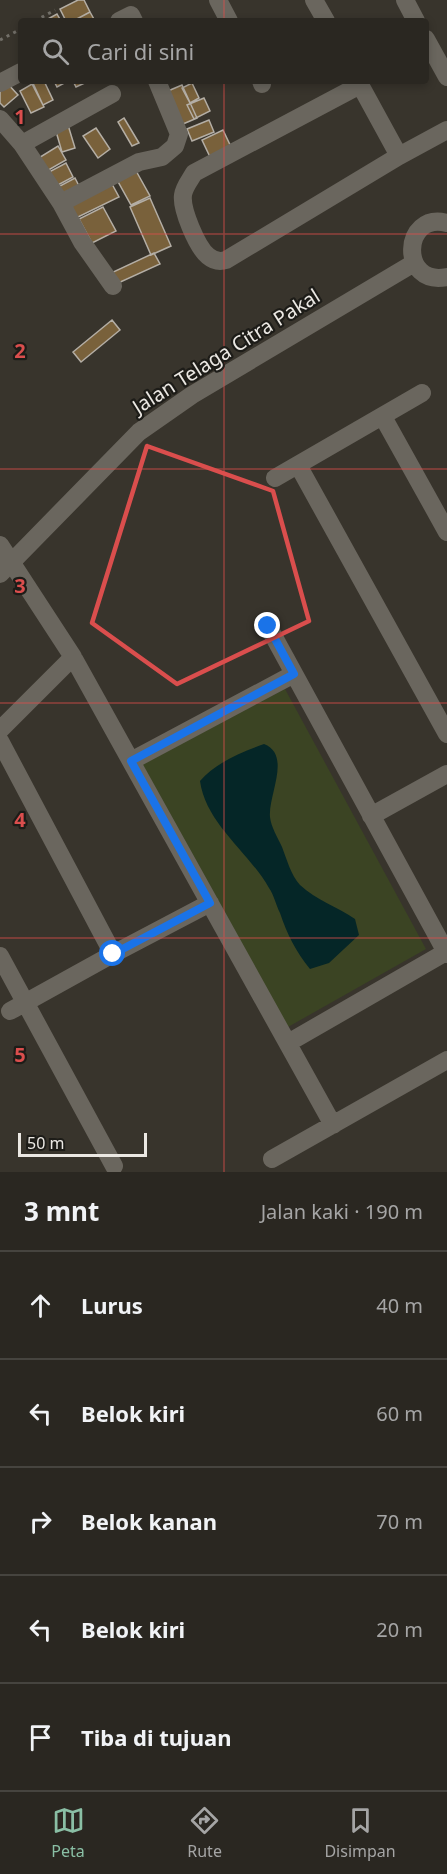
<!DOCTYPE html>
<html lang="id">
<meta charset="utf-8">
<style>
:root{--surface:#2a2721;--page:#322f2a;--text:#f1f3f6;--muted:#a5a5a5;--line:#46443f;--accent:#8abfa5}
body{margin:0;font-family:"Noto Sans",sans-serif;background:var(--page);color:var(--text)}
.scale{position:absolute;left:18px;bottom:15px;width:129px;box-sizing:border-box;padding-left:6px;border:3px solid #ebe8e3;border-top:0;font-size:16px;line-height:21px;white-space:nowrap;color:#ebe8e3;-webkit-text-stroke:4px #1d1c18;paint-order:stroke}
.stop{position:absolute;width:18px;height:18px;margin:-14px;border:4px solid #1a73e8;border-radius:50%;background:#fff}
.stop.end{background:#1a73e8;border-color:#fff;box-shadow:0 2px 6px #0008}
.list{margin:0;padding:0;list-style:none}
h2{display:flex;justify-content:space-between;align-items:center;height:78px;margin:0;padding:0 24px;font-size:26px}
h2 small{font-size:20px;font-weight:400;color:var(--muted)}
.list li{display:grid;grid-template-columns:39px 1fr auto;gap:18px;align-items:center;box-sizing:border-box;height:108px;padding:0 24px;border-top:2px solid var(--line)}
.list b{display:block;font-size:22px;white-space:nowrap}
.list em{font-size:20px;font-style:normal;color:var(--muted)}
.icon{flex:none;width:33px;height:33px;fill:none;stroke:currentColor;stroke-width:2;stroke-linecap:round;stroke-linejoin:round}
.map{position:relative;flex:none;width:447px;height:1172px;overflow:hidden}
.search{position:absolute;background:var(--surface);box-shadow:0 3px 9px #0003;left:18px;right:18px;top:18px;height:66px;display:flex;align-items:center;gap:15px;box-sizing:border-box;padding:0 21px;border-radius:6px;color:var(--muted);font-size:22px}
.sheet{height:618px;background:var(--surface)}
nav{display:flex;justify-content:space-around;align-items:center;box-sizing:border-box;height:84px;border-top:2px solid var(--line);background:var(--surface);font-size:16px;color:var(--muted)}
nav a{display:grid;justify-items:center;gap:3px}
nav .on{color:var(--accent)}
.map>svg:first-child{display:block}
.green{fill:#3b4423}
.water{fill:#052627}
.building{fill:#79613b;stroke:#b4aea5;stroke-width:1.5}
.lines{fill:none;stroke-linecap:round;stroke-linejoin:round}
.path{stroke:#726f68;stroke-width:3;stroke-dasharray:3 4.5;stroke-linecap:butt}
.minor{stroke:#6a665e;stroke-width:18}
.route{stroke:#1a73e8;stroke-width:8}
.marked{fill:none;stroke:#da4e4d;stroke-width:4.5;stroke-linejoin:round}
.grid{fill:none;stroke:#da4e4d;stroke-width:1.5;stroke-opacity:0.55}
.labels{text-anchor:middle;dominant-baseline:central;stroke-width:4.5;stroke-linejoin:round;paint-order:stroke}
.street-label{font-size:20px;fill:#ebe8e3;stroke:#1d1c18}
.grid-label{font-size:20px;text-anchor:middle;font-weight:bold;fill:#da4e4d;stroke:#1d1c18;stroke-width:4.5;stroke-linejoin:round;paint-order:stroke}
</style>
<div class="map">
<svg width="447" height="1172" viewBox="0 0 447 1172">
<rect width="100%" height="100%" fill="#38342c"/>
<!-- green -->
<path class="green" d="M285,689L426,949L288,1027L141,765Z"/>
<!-- water -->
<path class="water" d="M264,744C292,755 268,795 270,817C271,827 278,838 282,847C287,860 291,875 300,885C316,900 338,907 355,919L359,935L329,963L310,969C296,952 287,934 280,913C276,905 274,895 269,888C248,851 206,824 200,781C215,763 242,752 264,744Z"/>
<!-- building -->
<path class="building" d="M78,0H84L90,12L73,21H66L60,9Z
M90,12L95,21H73Z
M57,14L61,21H46V20Z
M32,81H44L53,100L43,105Z
M54,81H68L57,87Z
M73,81H87V82L76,87Z
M7,83L18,95L4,107L0,103V90Z
M192,83L199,98L190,103L182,88Z
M32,84L44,107L31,113L20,91Z
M182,85L197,118L183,124L168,91Z
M204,98L210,111L194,119L187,105Z
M124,118L139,143L132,146L118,122Z
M209,120L214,132L192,141L187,129Z
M68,125L75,148L62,152L55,128Z
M96,128L110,149L98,158L83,136Z
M223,130L232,149L211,159L202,140Z
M58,146L66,160L45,172L37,159Z
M66,163L73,177L56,186L49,172Z
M135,169L150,196L131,205L116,178Z
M75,178L81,190L64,198L58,187Z
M112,184L119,197L76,218L70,205Z
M150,198L171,246L151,255L130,207Z
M103,207L116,231L92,243L79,219Z
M154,253L160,264L116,284L111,273Z
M112,320L120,330L81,362L73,352Z"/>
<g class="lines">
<!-- path -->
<path class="path" d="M35,21L55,10
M0,40L21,29"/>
<!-- minor -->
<path class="minor" d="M218,0L229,21
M314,0L326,21
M405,0L416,21
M119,21L131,15L134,21
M426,39L447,77
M261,81L262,84
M358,81L399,156
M0,83L21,72
M360,85L194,173C190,180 184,187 183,195C181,209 197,247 208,256C214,261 220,262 226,260L399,156L447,130
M0,119L22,144L61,203L82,242L113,286
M22,144L112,94
M61,203L139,162L162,157L175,146L179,134L157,81
M447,223C402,211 399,287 447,277
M383,417L447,532
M298,465L447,734
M275,478L422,393
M0,545L73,657L333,1125
M0,574L139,432L192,395L414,263
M268,626L447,954
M0,730L73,657
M0,741L113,954
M131,761L294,674
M371,816L447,774
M0,956L114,1166
M10,1011L113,954L210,903
M288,1043L446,952
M272,1159L447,1060"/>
</g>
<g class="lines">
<!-- route -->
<path class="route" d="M113,954L210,903L131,761L294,674L268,626"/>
</g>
<!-- marked area -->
<path class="marked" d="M147,446L273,491L309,621L177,684L92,623Z"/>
<!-- grid -->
<path class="grid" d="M224,0V21M224,81V1172M0,234H447M0,469H447M0,703H447M0,938H447"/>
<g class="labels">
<!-- street labels -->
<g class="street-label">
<text transform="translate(226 351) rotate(-32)">Jalan Telaga Citra Pakal</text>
</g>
</g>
<g class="grid-label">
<text x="20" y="124">1</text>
<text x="20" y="358">2</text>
<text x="20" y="593">3</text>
<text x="20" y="827">4</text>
<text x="20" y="1062">5</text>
</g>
</svg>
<div class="scale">50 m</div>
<div class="stop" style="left:113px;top:954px"></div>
<div class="stop end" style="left:268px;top:626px"></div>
<div class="search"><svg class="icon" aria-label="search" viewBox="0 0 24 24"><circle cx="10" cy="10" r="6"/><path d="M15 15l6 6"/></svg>Cari di sini</div>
</div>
<section class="sheet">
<h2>3 mnt<small>Jalan kaki · 190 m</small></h2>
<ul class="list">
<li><svg class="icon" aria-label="ahead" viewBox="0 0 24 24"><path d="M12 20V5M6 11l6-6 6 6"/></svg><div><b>Lurus</b></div><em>40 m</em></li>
<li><svg class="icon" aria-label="left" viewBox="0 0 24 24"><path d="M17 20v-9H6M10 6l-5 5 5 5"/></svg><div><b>Belok kiri</b></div><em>60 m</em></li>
<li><svg class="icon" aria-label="right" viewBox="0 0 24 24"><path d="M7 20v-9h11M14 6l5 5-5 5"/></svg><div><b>Belok kanan</b></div><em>70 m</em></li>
<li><svg class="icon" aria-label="left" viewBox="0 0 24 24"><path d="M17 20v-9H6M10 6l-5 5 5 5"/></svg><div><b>Belok kiri</b></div><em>20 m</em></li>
<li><svg class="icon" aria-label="arrive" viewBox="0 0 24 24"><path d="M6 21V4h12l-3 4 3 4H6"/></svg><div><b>Tiba di tujuan</b></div></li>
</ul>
</section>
<nav>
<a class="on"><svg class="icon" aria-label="map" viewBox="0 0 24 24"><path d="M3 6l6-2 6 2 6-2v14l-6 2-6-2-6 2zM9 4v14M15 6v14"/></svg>Peta</a>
<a><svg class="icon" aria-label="directions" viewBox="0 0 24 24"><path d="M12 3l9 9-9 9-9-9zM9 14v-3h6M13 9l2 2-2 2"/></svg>Rute</a>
<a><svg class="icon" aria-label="saved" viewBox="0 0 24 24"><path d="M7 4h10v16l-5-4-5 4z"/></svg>Disimpan</a>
</nav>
